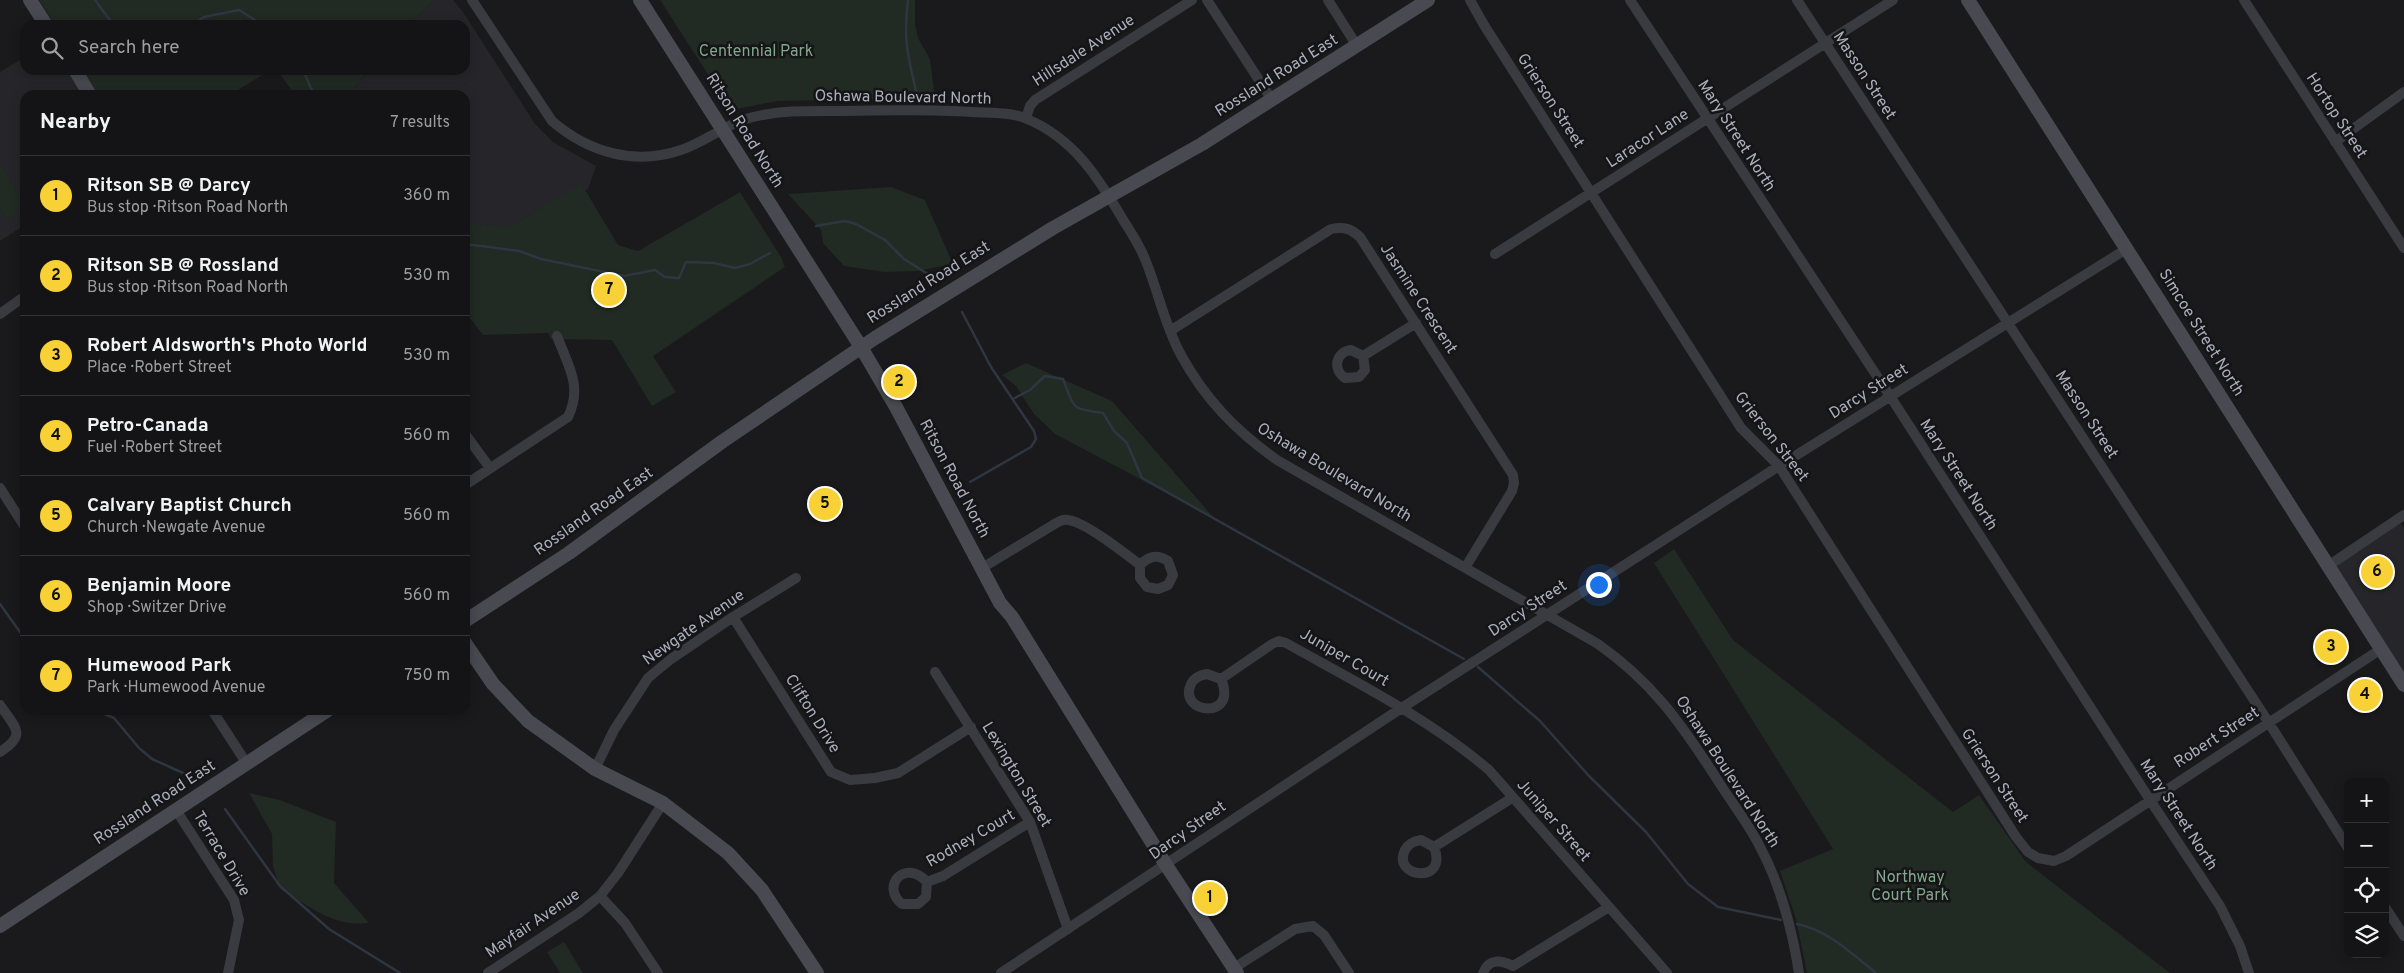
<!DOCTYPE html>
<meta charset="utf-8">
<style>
:root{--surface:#141315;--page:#212022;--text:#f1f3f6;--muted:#9d9ea0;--line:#333234;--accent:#f7d136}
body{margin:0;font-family:Overpass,sans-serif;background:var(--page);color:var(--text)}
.controls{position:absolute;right:15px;bottom:15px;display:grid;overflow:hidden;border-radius:10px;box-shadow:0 2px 12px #0003}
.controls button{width:45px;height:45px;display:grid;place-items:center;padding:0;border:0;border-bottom:1px solid var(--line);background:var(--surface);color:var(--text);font:25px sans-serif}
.you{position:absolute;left:1598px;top:584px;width:18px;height:18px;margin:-12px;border:4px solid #fff;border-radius:50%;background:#1a73e8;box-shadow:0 0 0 8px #1a73e833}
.badge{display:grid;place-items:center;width:32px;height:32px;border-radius:50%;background:var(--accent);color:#111;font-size:16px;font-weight:700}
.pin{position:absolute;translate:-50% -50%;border:2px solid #fff;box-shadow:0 1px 5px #0006}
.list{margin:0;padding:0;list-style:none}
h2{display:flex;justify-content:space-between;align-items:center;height:65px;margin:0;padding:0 20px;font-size:21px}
h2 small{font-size:16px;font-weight:400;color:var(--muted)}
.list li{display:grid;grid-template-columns:32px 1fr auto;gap:15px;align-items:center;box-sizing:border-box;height:80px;padding:0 20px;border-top:1px solid var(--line)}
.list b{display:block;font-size:19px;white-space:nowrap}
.list p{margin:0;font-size:16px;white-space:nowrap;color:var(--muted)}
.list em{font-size:16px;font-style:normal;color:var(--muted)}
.icon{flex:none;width:28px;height:28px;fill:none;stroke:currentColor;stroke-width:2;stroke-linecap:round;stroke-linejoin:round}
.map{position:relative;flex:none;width:2404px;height:973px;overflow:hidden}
.search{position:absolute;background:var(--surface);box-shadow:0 2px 12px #0003;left:20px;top:20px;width:450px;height:55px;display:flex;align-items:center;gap:12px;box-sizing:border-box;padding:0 18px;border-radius:15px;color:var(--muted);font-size:19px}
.panel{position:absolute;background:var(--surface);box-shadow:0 2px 12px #0003;left:20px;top:90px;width:450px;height:625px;border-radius:15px}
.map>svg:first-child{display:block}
.built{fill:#262529}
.green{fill:#212a23}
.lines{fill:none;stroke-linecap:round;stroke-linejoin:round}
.stream{stroke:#2f3641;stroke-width:2.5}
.street{stroke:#3a3b41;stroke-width:10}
.secondary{stroke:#484951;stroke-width:14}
.labels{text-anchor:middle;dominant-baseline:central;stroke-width:5;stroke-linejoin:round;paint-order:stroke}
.street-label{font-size:16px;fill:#acaebc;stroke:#151417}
.park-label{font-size:16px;fill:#82a78a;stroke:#151417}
</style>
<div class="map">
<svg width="2404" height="973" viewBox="0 0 2404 973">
<rect width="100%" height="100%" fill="#1a191c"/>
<!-- built -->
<path class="built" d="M434,0H453L463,12L535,124L553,142L596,166L588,189L510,237L465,232V95H348L369,70H465V25H409Z
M25,57V70H74L90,95H25V225L0,241V72Z
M2401,523L2404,528V684L2330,570Z"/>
<!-- green -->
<path class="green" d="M39,0H434L409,25H55Z
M660,0H915V24L918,38L930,59L935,98L778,101L731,110Z
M83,70H369L348,95H295L279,73L269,71L230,95H98Z
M0,165L22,199L25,198V209L8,220L0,208Z
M581,183L618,245L638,251L740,192L781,257L785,267L653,356L676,392L652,406L612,340L551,339L548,333L483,335L465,312V223L505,227L520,221Z
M891,187L925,200L953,264L917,271L884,272L844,266L823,243L821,230L788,194Z
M1026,363L1112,401L1214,518L1055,434L1034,414L1016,386L1002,375Z
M1674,549L1733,640L1953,812L1979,795L2026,862L2170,973H1807L1796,919L1780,871L1833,849L1654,563Z
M249,793L280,800L336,822L334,883L369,923C334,928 309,906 280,889L273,866L272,834Z
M564,942L583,973H560L547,952Z"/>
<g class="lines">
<!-- stream -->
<path class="stream" d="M95,0L112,23L116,25
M908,0C903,40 908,57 917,95
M192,25L204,17L239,10L263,25
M303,70L314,95
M816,226L845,221L856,224L885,240L904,259L931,276
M465,244L519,251L541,259L624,276L655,270L665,277L679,278L686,262L714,263L735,268L750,264L770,253
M962,312L991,367L1034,431L1036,439L1031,447L970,482
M1013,399L1030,390L1045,376L1063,379C1075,409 1070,409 1103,413L1114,431L1127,443L1142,478L1464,659
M0,604L25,639
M1478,667L1540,721L1589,776L1646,832L1688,884L1718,907L1781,920
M95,710L114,718L139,748L152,759L192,777
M225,809L280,886L329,929L400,973
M1797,924C1828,930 1852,954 1876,973"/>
<!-- street -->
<path class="street" d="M472,0L552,121C588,152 634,166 681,150C706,142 727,123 753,117C782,110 812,111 841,111C885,110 928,109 972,112C989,113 1012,112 1027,119C1073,138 1098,177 1122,218C1130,231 1139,244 1145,259C1158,290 1164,324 1181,355C1205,399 1236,431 1277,460L1598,644C1652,682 1680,722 1715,776C1729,799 1746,820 1758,843C1780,883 1792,928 1799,973
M1207,0L1272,100
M1328,0L1357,46
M1470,0L1484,25L1741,428L1779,466L2016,837L2028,852L2038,858L2054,861L2066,856L2381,649
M1630,0L1890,396L2150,800L2220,906L2240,946L2249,973
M1797,0L2269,723L2348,848
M2244,0L2404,248
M1026,118L1030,106L1035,100L1192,0
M2335,142L2404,92
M1495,254L1893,0
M0,314L25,296
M1170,331L1331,229C1344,226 1351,229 1360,237L1513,475L1514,483L1512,491L1465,568
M1363,356L1365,370L1359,377L1345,378C1332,369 1336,352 1351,350L1363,356L1416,323
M465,434L490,468
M465,485L568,417C583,386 568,366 557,336
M0,488L25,527
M2328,566L2404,515
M982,568L1053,525C1058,522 1062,519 1068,520C1084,521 1126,554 1140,565V578L1147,587L1158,589L1168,585L1173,575L1168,561C1157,554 1149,556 1140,565
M733,617L831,772L850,780L875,778L898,773L971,727
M935,672L1030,822L1068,929
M1221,679C1239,721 1177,714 1191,684C1194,678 1200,675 1207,674L1221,679L1272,644L1279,641L1286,643C1354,681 1430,719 1489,770L1667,973
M0,705C15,728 28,734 0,752
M212,710L247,764
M595,769L614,730L648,678L671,659L733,617L796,578
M176,810L234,900L239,920L228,973
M1434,847C1449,885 1391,878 1405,850C1409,843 1414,841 1421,840L1434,847L1512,798
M927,882L926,897L918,904H902C880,886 905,858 927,882L943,876L1030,822
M600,896L625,923L658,973
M2385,907L2404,936
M1513,966L1609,907
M1234,968L1295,929L1313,926L1324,935L1349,973
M488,973L579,913L600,896L618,873L663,803
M1001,973L1400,709L1779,466L2128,248
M1483,973C1489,958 1501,960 1513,966"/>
<!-- secondary -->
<path class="secondary" d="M30,0L46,25
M640,0L861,347L896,407L1000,603L1012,617L1166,865L1237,973
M1968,0L2404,685
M75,70L90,95
M465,621L569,553L723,441L875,338L1053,228L1202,144L1428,0
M465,643L493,684L528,721L595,769L663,803L728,853L762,890L817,973
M0,926L328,710"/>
</g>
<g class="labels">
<!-- street labels -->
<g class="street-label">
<text transform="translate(1084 51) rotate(-33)">Hillsdale Avenue</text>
<text transform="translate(1277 76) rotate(-32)">Rossland Road East</text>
<text transform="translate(1864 76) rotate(57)">Masson Street</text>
<text transform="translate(903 98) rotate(1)">Oshawa Boulevard North</text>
<text transform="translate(1550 101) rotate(57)">Grierson Street</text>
<text transform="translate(2336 116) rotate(57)">Hortop Street</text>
<text transform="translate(744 131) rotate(58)">Ritson Road North</text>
<text transform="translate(1736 136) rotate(57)">Mary Street North</text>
<text transform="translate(1648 139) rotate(-33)">Laracor Lane</text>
<text transform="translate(929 283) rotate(-32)">Rossland Road East</text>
<text transform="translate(1418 299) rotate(57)">Jasmine Crescent</text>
<text transform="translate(2201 333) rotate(58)">Simcoe Street North</text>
<text transform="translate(1869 392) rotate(-32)">Darcy Street</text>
<text transform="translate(2086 415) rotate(57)">Masson Street</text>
<text transform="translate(1771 437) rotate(52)">Grierson Street</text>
<text transform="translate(1334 473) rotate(31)">Oshawa Boulevard North</text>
<text transform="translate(1958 475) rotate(57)">Mary Street North</text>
<text transform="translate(954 479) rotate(62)">Ritson Road North</text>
<text transform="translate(594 512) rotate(-35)">Rossland Road East</text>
<text transform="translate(1528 609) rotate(-33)">Darcy Street</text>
<text transform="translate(694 628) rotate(-35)">Newgate Avenue</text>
<text transform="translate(1344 658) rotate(30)">Juniper Court</text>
<text transform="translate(812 714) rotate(58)">Clifton Drive</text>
<text transform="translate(2217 738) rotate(-33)">Robert Street</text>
<text transform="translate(1727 772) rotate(57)">Oshawa Boulevard North</text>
<text transform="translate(1016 775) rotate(59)">Lexington Street</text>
<text transform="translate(1994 776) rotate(57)">Grierson Street</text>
<text transform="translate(155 803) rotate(-33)">Rossland Road East</text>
<text transform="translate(2178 815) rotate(57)">Mary Street North</text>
<text transform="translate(1553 821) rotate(49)">Juniper Street</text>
<text transform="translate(1188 831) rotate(-35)">Darcy Street</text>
<text transform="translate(971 839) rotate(-30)">Rodney Court</text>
<text transform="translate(221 854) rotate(59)">Terrace Drive</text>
<text transform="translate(533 924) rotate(-34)">Mayfair Avenue</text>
</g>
<!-- park labels -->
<g class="park-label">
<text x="756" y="52">Centennial Park</text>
<text x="1910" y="878">Northway<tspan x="1910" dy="18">Court Park</tspan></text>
</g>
</g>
</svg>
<div class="controls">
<button>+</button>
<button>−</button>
<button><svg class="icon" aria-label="locate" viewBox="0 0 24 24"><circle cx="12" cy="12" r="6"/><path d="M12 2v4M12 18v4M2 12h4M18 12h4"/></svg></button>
<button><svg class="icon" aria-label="layers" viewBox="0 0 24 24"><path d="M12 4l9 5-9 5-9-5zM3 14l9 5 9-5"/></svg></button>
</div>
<div class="you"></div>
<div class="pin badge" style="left:1210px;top:898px">1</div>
<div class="pin badge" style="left:899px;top:382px">2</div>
<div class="pin badge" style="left:2331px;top:647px">3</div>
<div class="pin badge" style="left:2365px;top:695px">4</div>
<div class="pin badge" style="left:825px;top:504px">5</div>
<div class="pin badge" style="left:2377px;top:572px">6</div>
<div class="pin badge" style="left:609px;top:290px">7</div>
<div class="search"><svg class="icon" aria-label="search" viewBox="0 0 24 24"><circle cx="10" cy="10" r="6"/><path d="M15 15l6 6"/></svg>Search here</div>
<section class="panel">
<h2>Nearby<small>7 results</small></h2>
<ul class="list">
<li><span class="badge">1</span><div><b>Ritson SB @ Darcy</b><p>Bus stop · Ritson Road North</p></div><em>360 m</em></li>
<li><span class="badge">2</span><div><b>Ritson SB @ Rossland</b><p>Bus stop · Ritson Road North</p></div><em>530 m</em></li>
<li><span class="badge">3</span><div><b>Robert Aldsworth's Photo World</b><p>Place · Robert Street</p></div><em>530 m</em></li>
<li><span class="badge">4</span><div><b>Petro-Canada</b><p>Fuel · Robert Street</p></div><em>560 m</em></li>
<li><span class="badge">5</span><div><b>Calvary Baptist Church</b><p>Church · Newgate Avenue</p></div><em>560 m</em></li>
<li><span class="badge">6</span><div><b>Benjamin Moore</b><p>Shop · Switzer Drive</p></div><em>560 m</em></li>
<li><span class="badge">7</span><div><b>Humewood Park</b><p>Park · Humewood Avenue</p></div><em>750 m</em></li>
</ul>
</section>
</div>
